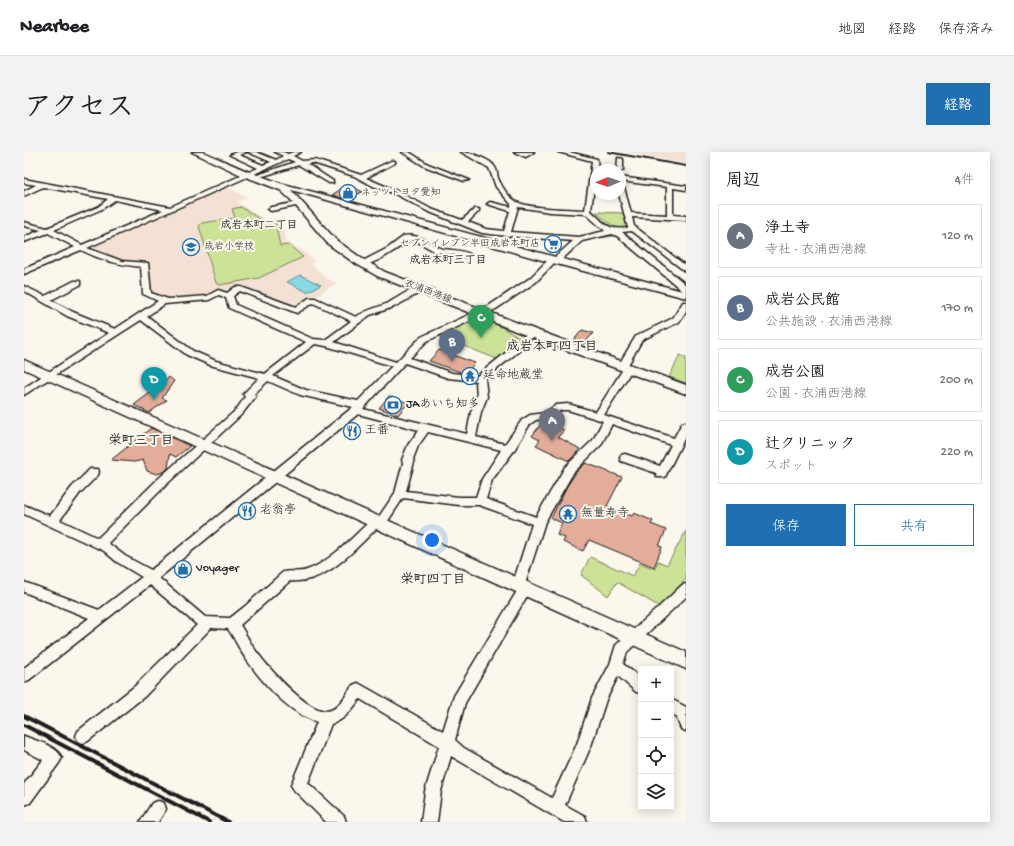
<!DOCTYPE html>
<html lang="ja">
<meta charset="utf-8">
<style>
:root{--surface:#fff;--page:#f2f2f2;--text:#202124;--muted:#757577;--line:#e0e0e0;--accent:#1f6fb2}
body{margin:0;font-family:"Gochi Hand","Klee One",sans-serif;background:var(--page);color:var(--text)}
.controls{position:absolute;right:12px;bottom:12px;display:grid;overflow:hidden;border-radius:0px;box-shadow:0 2px 10px #0003}
.controls button{width:36px;height:36px;display:grid;place-items:center;padding:0;border:0;border-bottom:1px solid var(--line);background:var(--surface);color:var(--text);font:20px sans-serif}
.compass{position:absolute;left:566px;top:12px;width:36px;height:36px;border-radius:50%;background:var(--surface);box-shadow:0 2px 10px #0003;rotate:268deg}
.you{position:absolute;left:408px;top:388px;width:14px;height:14px;margin:-10px;border:3px solid #fff;border-radius:50%;background:#1a73e8;box-shadow:0 0 0 6px #1a73e833}
.badge{display:grid;place-items:center;width:26px;height:26px;border-radius:50%;background:var(--accent);color:#fff;font-size:13px;font-weight:700}
.pin{position:absolute;translate:-50% -33px;filter:drop-shadow(0 1px 2px #0008)}
.pin::after{content:'';position:absolute;top:21px;width:14px;height:12px;background:inherit;clip-path:polygon(0 0,100% 0,50% 100%)}
.list{margin:0;padding:0;list-style:none}
h2{display:flex;justify-content:space-between;align-items:center;height:52px;margin:0;padding:0 16px;font-size:17px}
h2 small{font-size:13px;font-weight:400;color:var(--muted)}
.list li{display:grid;grid-template-columns:26px 1fr auto;gap:12px;align-items:center;box-sizing:border-box;height:64px;margin:0 8px 8px;padding:0 8px;border:1px solid var(--line);border-radius:0px}
.list b{display:block;font-size:15px;white-space:nowrap}
.list p{margin:0;font-size:13px;white-space:nowrap;color:var(--muted)}
.list em{font-size:13px;font-style:normal;color:var(--muted)}
.actions{display:flex;gap:8px;padding:12px 16px}
.actions a{flex:1;padding:9px 0;border:1px solid var(--accent);border-radius:0px;text-align:center;font-size:14px;color:var(--accent)}
.actions .main{background:var(--accent);color:#fff}
.icon{flex:none;width:22px;height:22px;fill:none;stroke:currentColor;stroke-width:2;stroke-linecap:round;stroke-linejoin:round}
.map{position:relative;flex:none;width:662px;height:670px;overflow:hidden;border-radius:0px}
header{display:flex;align-items:center;gap:24px;box-sizing:border-box;height:56px;padding:0 20px;background:var(--surface);border-bottom:1px solid var(--line)}
header strong{font-size:19px}
nav{display:flex;gap:22px;margin-inline-start:auto;font-size:14px}
.intro{display:flex;align-items:center;justify-content:space-between;box-sizing:border-box;height:96px;padding:0 24px}
h1{margin:0;font-size:28px}
.button{padding:10px 18px;border-radius:0px;background:var(--accent);color:#fff;font-size:14px;font-weight:700}
main{display:flex;gap:24px;padding:0 24px}
aside{flex:1;background:var(--surface);border-radius:0px;box-shadow:0 2px 10px #0003}
.map>svg:first-child{display:block}
.built{fill:#f4e1d3}
.green{fill:#cbe297;stroke:#747f5a}
.water{fill:#89d9e5;stroke:#5d8d95}
.lines{fill:none;stroke-linecap:round;stroke-linejoin:round}
.stream{stroke:#5d8d95;stroke-width:2}
.building{fill:#e4ad9a;stroke:#1c1c1c}
.street-casing{stroke:#1c1c1c;stroke-width:3}
.secondary-casing{stroke:#1c1c1c;stroke-width:3}
.street{fill:#fbf7ec;fill-rule:evenodd}
.secondary{fill:#fbf7ec;fill-rule:evenodd}
.rail-far1{stroke:#1c1c1c;stroke-width:2}
.rail{stroke:#1c1c1c;stroke-width:4}
.labels{text-anchor:middle;dominant-baseline:central;stroke-width:4;stroke-linejoin:round;paint-order:stroke}
.far-poi-label{font-size:10px;fill:#1c1c1c;stroke:#fbf7ec;text-anchor:start}
.far-street-label{font-size:10px;fill:#1c1c1c;stroke:#fbf7ec}
.far-neighbourhood-label{font-size:11px;font-weight:bold;fill:#1c1c1c;stroke:#fbf7ec}
.poi-label{font-size:12px;fill:#1c1c1c;stroke:#fbf7ec;text-anchor:start}
.neighbourhood-label{font-size:13px;font-weight:bold;fill:#1c1c1c;stroke:#fbf7ec}
</style>
<header>
<strong>Nearbee</strong>
<nav><a>地図</a><a>経路</a><a>保存済み</a></nav>
</header>
<div class="intro"><h1>アクセス</h1><a class="button">経路</a></div>
<main>
<div class="map">
<svg width="662" height="670" viewBox="0 0 662 670">
<rect width="100%" height="100%" fill="#fbf7ec"/>
<filter id="ink" filterUnits="userSpaceOnUse"><feTurbulence type="fractalNoise" baseFrequency=".025" numOctaves="2"/><feDisplacementMap in="SourceGraphic" scale="8" xChannelSelector="R" yChannelSelector="G"/><feConvolveMatrix kernelMatrix="1 2 1 2 8 2 1 2 1" color-interpolation-filters="sRGB"/></filter>
<g filter="url(#ink)">
<!-- built -->
<path class="built" d="M602,0H662V12Z
M203,35L223,46L213,50L241,68L256,66L263,90L280,100L291,109L287,112L302,126L313,131L273,157L218,136L203,142L195,139L183,145L147,148L126,141L123,111L99,110L60,96Z"/>
<!-- green -->
<path class="green" d="M217,55L240,70L251,69L256,94L265,93L279,105L235,126L196,133L192,131L175,74L178,71L211,66L208,57Z
M572,60L600,61L603,76H591Z
M451,167C468,166 483,180 498,187L473,207L414,184Z
M656,203L662,206V231L645,225Z
M662,379V427L636,455L593,430L584,444L557,423L566,405L609,424L616,411L631,417L634,409L643,413Z"/>
<!-- water -->
<path class="water" d="M276,123L297,133L283,140L263,130Z"/>
<g class="lines">
<!-- stream -->
<path class="stream" d="M564,87L593,83"/>
</g>
<!-- building -->
<path class="building" d="M329,35L339,40L321,47L308,43L317,37Z
M558,178L569,181L560,192L550,188Z
M415,198L451,211L442,221L436,220L405,209Z
M145,225L150,229L138,246L143,248L125,261L110,253L126,241L130,243Z
M365,244L384,251L374,263L355,256Z
M519,269L540,278L534,285L556,297L545,309L512,293L516,288L508,284Z
M127,276L166,294L152,305L146,302L144,316L140,320L133,322L123,319L119,308L110,310L87,308Z
M562,311L598,325L583,354L608,364L610,361L629,369L627,372L642,378L635,394L638,395L630,415L565,388L559,399L539,390L541,386L533,383L538,371L527,366L543,334L553,319Z"/>
<g class="lines">
<!-- street casing -->
<g class="street-casing">
<path id="street" d="M213,0H222L215,3L239,13L247,10L224,0H232L252,8L259,4L251,0H259L264,2L269,0H277L269,4L278,9L291,8L337,23L367,9H371V11L342,26L375,40L407,57L438,68L451,57H455V59L444,70L462,77L480,79L486,59L463,52L466,50L487,55V52L472,35L465,16L437,0C445,0 466,7 470,14C473,17 473,22 474,26C478,35 484,45 493,50C506,57 545,57 561,58L568,9L534,0H545L573,7L574,18H572L567,59C583,73 582,78 604,76L595,42L596,30L599,32L607,61L643,63V35L596,29V25L662,34V38L649,36V63L662,64V68L608,65L610,74L662,114V120L608,79L598,80L660,131L662,134V141H659L654,135L593,84L588,82L558,89L534,111H530L512,130L472,157L403,189L386,206L428,221L453,224L495,190L505,179H511L512,181L501,194L461,227L463,245L457,260L452,285L481,292L498,268L506,263L521,261L532,253L544,252L572,260L599,217L594,214L612,184L649,166L659,150H662V159L655,170L618,188L604,213L609,216L580,263L650,286L658,271L662,270V283L641,325H633L632,321L597,309L596,306L597,303L601,302L636,314L647,293L588,272L577,293L549,321L521,370L501,432L505,433L507,437L441,551L431,588L440,596L528,646L553,592L568,546L586,512L592,493L635,455L658,433L662,432V445L603,500L599,512L617,526V541L612,540L594,524L582,548L567,594L541,653L561,664L563,670H540L427,604L417,639L413,670H397L401,639L415,594L336,547C328,557 320,569 307,572L284,631L320,664L322,670H302L270,638L267,633L293,570C264,560 239,531 222,507C215,497 211,487 204,477L187,476L121,544L64,589L59,591L54,589L52,584L54,579L111,534L173,473L126,433L5,528L0,530V516L65,466L0,440V430L75,458L118,425L93,410L80,399L0,362V353L26,364L48,335L66,317H74L75,320L74,323L56,341L36,368L74,386L135,326L212,258L221,245L219,242L235,226L186,213L163,203L117,168L0,243V236L85,181L43,164L0,139V134L21,144L50,129H56V133L27,148L49,160L91,177L134,149L119,142L117,115C96,113 76,108 57,98L0,122V117L51,95L24,81L0,90V85L17,78L0,74V70L23,76L74,55L84,47L19,35L0,44V39L12,33L0,31V27L146,55L234,16L206,3ZM264,7L271,10L228,25L233,26L275,13L305,31H309V29L283,12L289,11L330,24L349,34L371,42L403,59L458,81L483,84L549,89L530,106H526L506,126L466,153L397,185L372,210L310,190L346,163L370,155L399,139V135C390,133 373,147 364,151C353,156 342,158 332,165L291,146H285L272,155L217,135H211L203,141L194,138L183,144L144,147L127,141L124,111L98,109L63,96ZM91,48L139,58L58,93L30,78L78,57ZM494,55L526,60L562,62L581,79L555,85L487,80ZM216,139L273,161L289,151L327,169L301,188L289,187L212,153L209,144ZM195,143L202,146L205,156L282,190L241,222L192,209L169,199L123,164L141,152L185,148ZM291,192L302,194L368,214L334,249L282,238L249,224ZM381,211L424,226L452,229L453,245L447,260L443,282L339,257ZM244,229L276,243L329,255L127,418L101,404L84,391L143,332L218,262L232,244L230,242ZM537,258H544L579,269L569,288L541,315L512,365L462,347L468,328L489,300L506,272L512,268L527,266ZM334,262L395,278L384,293L378,308L379,311L371,341L354,366L348,367C330,384 306,410 283,418C275,421 267,418 259,420L220,455L206,466L181,465L135,426ZM404,280L477,298L458,327L452,345H435L382,339L390,310L389,307L394,294ZM379,346L435,353H455L508,372L488,434L490,438L493,439L430,544L419,579L334,531L329,533C323,541 316,555 307,558C287,566 243,514 232,499C226,491 222,482 216,473L266,429C302,432 329,399 353,376L360,375Z
M378,0H385L404,12L445,28L440,29L400,14Z
M490,0H510L502,5Z
M594,6L599,7V18L596,20V18H593Z
M275,50L277,51V53L247,59L244,57L247,55Z
M380,84C396,81 405,93 419,97C428,98 440,98 447,103L443,105L412,100L392,89L385,88C375,96 348,115 336,113L335,111L364,96Z
M647,547L662,555V579L657,577L652,564L647,562Z
M0,584C12,589 32,593 38,606L35,611L6,651L0,653V632L19,608L0,598Z
M134,649L140,651L142,657L134,670H116L128,651Z"/>
</g>
<!-- secondary casing -->
<g class="secondary-casing">
<path id="secondary" d="M168,0H179L223,19L256,31L662,140V146L525,110L267,38L312,88L337,106L361,120L512,178L662,233V242L504,184L353,124L329,110L304,92L266,47L256,38L217,23Z
M0,208L662,500V517L0,217Z"/>
</g>
<!-- street -->
<use href="#street" class="street"/>
<!-- secondary -->
<use href="#secondary" class="secondary"/>
<!-- rail-far1 -->
<path class="rail-far1" d="M584,0L662,14"/>
<!-- rail -->
<path class="rail" d="M0,564L204,670
M0,573L185,670"/>
</g>
</g>
<!-- icons -->
<defs>
<g id="shop-ring" transform="scale(0.9)"><circle r="9.5" fill="#fbf7ec" stroke="#1f6fb2" stroke-width="1.5"/><path d="M-5-2.5h2.3a2.7 3.5 0 0 1 5.4 0H5L5.5 6h-11ZM-1.5-2.5h3a1.5 2.3 0 0 0-3 0Z" fill="#1f6fb2"/></g>
<g id="supermarket-ring" transform="scale(0.9)"><circle r="9.5" fill="#fbf7ec" stroke="#1f6fb2" stroke-width="1.5"/><path d="M-6-5.5h2.5l.6 2H6L4.5 2H-2.5L-4.4-4H-6ZM-1.5 3.2a1.3 1.3 0 1 0 .1 0ZM3 3.2a1.3 1.3 0 1 0 .1 0Z" fill="#1f6fb2"/></g>
<g id="school-ring" transform="scale(0.9)"><circle r="9.5" fill="#fbf7ec" stroke="#1f6fb2" stroke-width="1.5"/><path d="M0-5L7-2L0 1L-7-2ZM-4 1L0 2.5L4 1V4Q0 6-4 4Z" fill="#1f6fb2"/></g>
<g id="temple-ring" transform="scale(0.9)"><circle r="9.5" fill="#fbf7ec" stroke="#1f6fb2" stroke-width="1.5"/><path d="M0-6L5-2H3V0L6.5 2.5H4V6H1.5V3h-3V6H-4V2.5H-6.5L-3 0V-2H-5Z" fill="#1f6fb2"/></g>
<g id="bank-ring" transform="scale(0.9)"><circle r="9.5" fill="#fbf7ec" stroke="#1f6fb2" stroke-width="1.5"/><path d="M-6-4H6V4H-6ZM0-2.3a2.3 2.3 0 1 0 0 4.6a2.3 2.3 0 1 0 0-4.6Z" fill="#1f6fb2"/></g>
<g id="restaurant-ring" transform="scale(0.9)"><circle r="9.5" fill="#fbf7ec" stroke="#1f6fb2" stroke-width="1.5"/><path d="M-5-6h1v4h1v-4h1v4h1v-4h1v5L-1.5 .5V6h-2V.5L-5-1ZM5-6V6H3V1.5H1.5Q1.5-4 5-6Z" fill="#1f6fb2"/></g>
</defs>
<g fill-rule="evenodd">
<use href="#shop-ring" x="324" y="41"/>
<use href="#supermarket-ring" x="529" y="92"/>
<use href="#school-ring" x="167" y="95"/>
<use href="#temple-ring" x="446" y="224"/>
<use href="#bank-ring" x="369" y="253"/>
<use href="#restaurant-ring" x="328" y="279"/>
<use href="#restaurant-ring" x="223" y="359"/>
<use href="#temple-ring" x="544" y="362"/>
<use href="#shop-ring" x="159" y="417"/>
</g>
<g class="labels">
<!-- far-poi labels -->
<g class="far-poi-label">
<text x="337" y="41">ネッツトヨタ愛知</text>
<text x="516" y="92" text-anchor="end">セブンイレブン半田成岩本町店</text>
<text x="180" y="95">成岩小学校</text>
</g>
<!-- far-street labels -->
<g class="far-street-label">
<text transform="translate(404 140) rotate(21)">衣浦西港線</text>
</g>
<!-- far-neighbourhood labels -->
<g class="far-neighbourhood-label">
<text x="235" y="74">成岩本町二丁目</text>
<text x="424" y="109">成岩本町三丁目</text>
</g>
<!-- poi labels -->
<g class="poi-label">
<text x="459" y="224">延命地蔵堂</text>
<text x="382" y="253">JAあいち知多</text>
<text x="341" y="279">王番</text>
<text x="236" y="359">老翁亭</text>
<text x="557" y="362">無量寿寺</text>
<text x="172" y="417">Voyager</text>
</g>
<!-- neighbourhood labels -->
<g class="neighbourhood-label">
<text x="528" y="195">成岩本町四丁目</text>
<text x="117" y="289">栄町三丁目</text>
<text x="409" y="428">栄町四丁目</text>
</g>
</g>
</svg>
<div class="controls">
<button>+</button>
<button>−</button>
<button><svg class="icon" aria-label="locate" viewBox="0 0 24 24"><circle cx="12" cy="12" r="6"/><path d="M12 2v4M12 18v4M2 12h4M18 12h4"/></svg></button>
<button><svg class="icon" aria-label="layers" viewBox="0 0 24 24"><path d="M12 4l9 5-9 5-9-5zM3 14l9 5 9-5"/></svg></button>
</div>
<svg class="compass" viewBox="-18 -18 36 36"><path d="M0-13l5 13h-10z" fill="#e53935"/><path d="M0 13l5-13h-10z" fill="#757577"/></svg>
<div class="you"></div>
<div class="pin badge" style="left:528px;top:289px;background:#6b7280">A</div>
<div class="pin badge" style="left:428px;top:210px;background:#5c6f8a">B</div>
<div class="pin badge" style="left:457px;top:186px;background:#2e9e5b">C</div>
<div class="pin badge" style="left:130px;top:248px;background:#0f9aa8">D</div>
</div>
<aside>
<h2>周辺<small>4件</small></h2>
<ul class="list">
<li><span class="badge" style="background:#6b7280">A</span><div><b>浄土寺</b><p>寺社 · 衣浦西港線</p></div><em>120 m</em></li>
<li><span class="badge" style="background:#5c6f8a">B</span><div><b>成岩公民館</b><p>公共施設 · 衣浦西港線</p></div><em>170 m</em></li>
<li><span class="badge" style="background:#2e9e5b">C</span><div><b>成岩公園</b><p>公園 · 衣浦西港線</p></div><em>200 m</em></li>
<li><span class="badge" style="background:#0f9aa8">D</span><div><b>辻クリニック</b><p>スポット</p></div><em>220 m</em></li>
</ul>
<div class="actions"><a class="main">保存</a><a>共有</a></div>
</aside>
</main>
